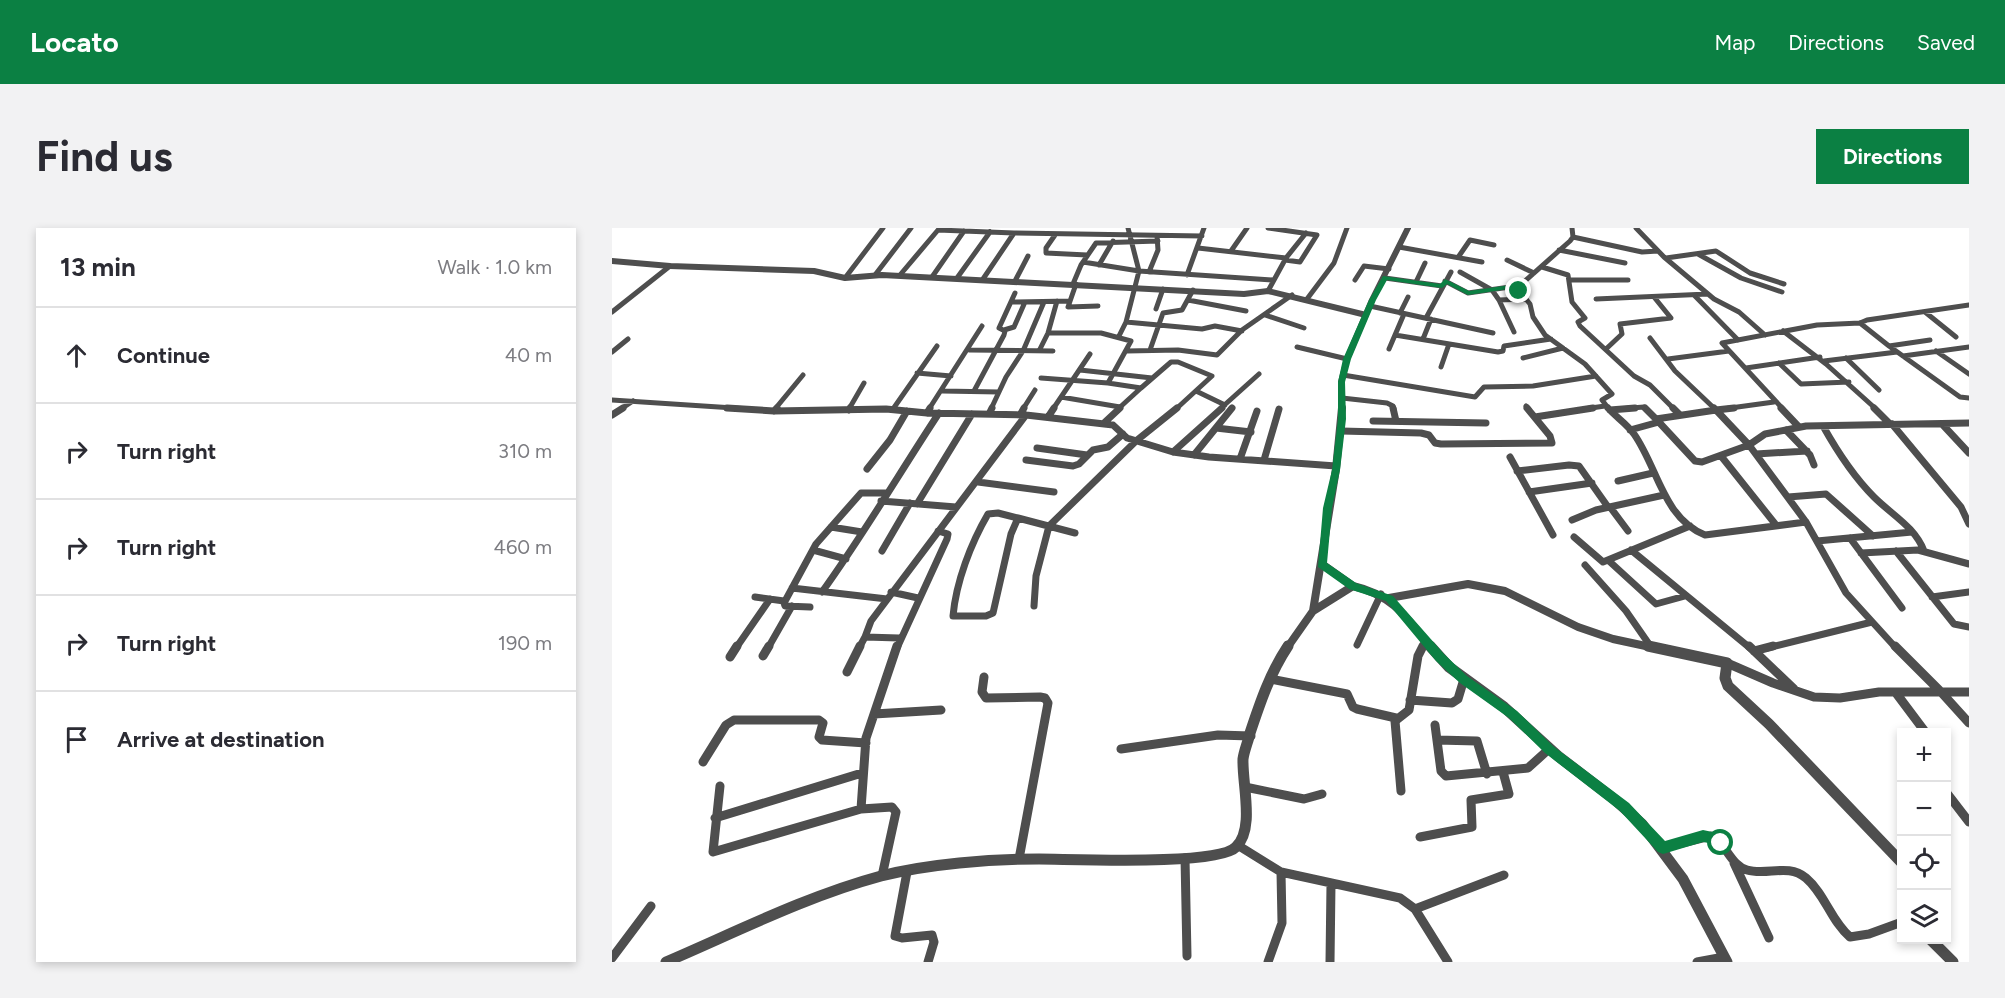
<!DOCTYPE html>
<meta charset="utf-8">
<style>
:root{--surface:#fff;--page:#f2f2f3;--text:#2b2b33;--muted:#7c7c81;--line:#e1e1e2;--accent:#0b8043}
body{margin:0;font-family:Figtree,sans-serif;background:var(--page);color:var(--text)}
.controls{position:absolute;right:18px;bottom:18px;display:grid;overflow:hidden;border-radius:0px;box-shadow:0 3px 9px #0003}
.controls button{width:54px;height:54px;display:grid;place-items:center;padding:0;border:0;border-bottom:2px solid var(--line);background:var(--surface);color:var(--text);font:30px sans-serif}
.stop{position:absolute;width:18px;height:18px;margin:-14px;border:4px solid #0b8043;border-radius:50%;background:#fff}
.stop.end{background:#0b8043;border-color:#fff;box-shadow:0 2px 6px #0008}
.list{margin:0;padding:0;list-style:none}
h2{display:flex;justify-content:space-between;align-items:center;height:78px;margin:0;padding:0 24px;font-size:26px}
h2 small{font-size:20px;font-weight:400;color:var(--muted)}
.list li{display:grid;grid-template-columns:39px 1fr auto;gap:18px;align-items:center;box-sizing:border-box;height:96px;padding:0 24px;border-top:2px solid var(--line)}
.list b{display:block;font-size:22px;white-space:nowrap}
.list em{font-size:20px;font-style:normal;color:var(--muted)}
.icon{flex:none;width:33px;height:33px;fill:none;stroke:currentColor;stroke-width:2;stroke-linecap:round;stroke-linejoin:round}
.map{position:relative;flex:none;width:1357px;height:734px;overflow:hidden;border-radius:0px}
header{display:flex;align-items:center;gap:36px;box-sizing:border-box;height:84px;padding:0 30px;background:var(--accent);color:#fff}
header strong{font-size:28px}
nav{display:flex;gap:33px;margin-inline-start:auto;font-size:21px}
.intro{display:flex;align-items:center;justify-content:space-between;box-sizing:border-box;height:144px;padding:0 36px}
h1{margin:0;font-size:42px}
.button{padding:15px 27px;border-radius:0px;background:var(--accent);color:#fff;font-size:21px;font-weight:700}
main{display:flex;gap:36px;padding:0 36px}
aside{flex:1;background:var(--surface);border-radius:0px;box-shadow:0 3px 9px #0003}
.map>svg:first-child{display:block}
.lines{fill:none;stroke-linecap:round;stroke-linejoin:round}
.minor-far2{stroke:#4e4e4e;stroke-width:5}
.minor-far1{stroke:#4e4e4e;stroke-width:7}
.minor{stroke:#4e4e4e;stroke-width:9}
.tertiary-far2{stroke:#4e4e4e;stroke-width:6}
.tertiary-far1{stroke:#4e4e4e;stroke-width:8}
.tertiary{stroke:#4e4e4e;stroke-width:11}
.route{fill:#0b8043}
</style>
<header>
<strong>Locato</strong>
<nav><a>Map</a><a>Directions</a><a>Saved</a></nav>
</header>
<div class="intro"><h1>Find us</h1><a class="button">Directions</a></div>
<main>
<aside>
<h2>13 min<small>Walk · 1.0 km</small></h2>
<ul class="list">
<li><svg class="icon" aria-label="ahead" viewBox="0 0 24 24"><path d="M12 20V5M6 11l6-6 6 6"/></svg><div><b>Continue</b></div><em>40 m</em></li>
<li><svg class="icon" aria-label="right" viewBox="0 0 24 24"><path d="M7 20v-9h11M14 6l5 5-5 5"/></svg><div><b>Turn right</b></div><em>310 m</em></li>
<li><svg class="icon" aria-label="right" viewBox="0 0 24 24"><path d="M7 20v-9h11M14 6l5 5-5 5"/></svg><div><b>Turn right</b></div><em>460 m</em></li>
<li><svg class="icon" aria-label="right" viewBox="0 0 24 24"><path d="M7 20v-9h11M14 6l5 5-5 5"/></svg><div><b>Turn right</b></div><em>190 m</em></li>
<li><svg class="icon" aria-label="arrive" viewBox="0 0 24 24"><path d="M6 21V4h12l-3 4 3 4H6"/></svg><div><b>Arrive at destination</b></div></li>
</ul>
</aside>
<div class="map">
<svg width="1357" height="734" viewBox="0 0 1357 734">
<rect width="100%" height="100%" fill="#fff"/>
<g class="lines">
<!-- minor-far2 -->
<path class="minor-far2" d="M656,0L705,7L688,34L673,32
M960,0L961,9L958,13L905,60L918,76L921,89L933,107L973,136L1000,166L990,172L997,181
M1024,0L1052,29L1102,71L1127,84L1153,107
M402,5L590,8
M443,7L434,20V25L475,27
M961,9L1030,24L1046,23
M787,19L870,34
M586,20L674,30L694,5
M947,22L1013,35
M619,23L635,0
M1086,26L1129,50L1170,64
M847,28L858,12L882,17
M1054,30L1104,23L1138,45L1172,56
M895,32L922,45
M471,34L527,43L661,52
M487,37L501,13
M930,39L956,47L960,74L973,90L966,94L968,98L1022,148L1038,157L1062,181
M537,44L546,22L545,8
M848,44L880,62L887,72
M263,47L299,0
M288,47L326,2L402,5L371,51
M575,47L592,0
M320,49L352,3
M233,50L271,0
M345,50L378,4
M773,50L830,58
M743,52L752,38L777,41
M957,52H1016
M403,53L416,28
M833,53L856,65L905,58
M804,54L813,35
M461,56L469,37L484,15L546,13
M464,56L456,79L486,78
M656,63L674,30
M1082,67L1126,112
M695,71L722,35L735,0
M984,71L1096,66
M576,72L634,83
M399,74L457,73
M758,78L881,105
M544,81L551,61
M0,84L58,38
M1313,84L1344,109
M788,85L796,69
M653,87L692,100
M814,90L839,44
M514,94L590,101L603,98L630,103
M1248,95L1277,118
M392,102L402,99L413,74
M1171,103L1214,136L1264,181
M902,104L887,72L914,71
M436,105H489L519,113L496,155L529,160L506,181
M783,107L886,124L891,123L892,118L939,111
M507,108L514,94L527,43L516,0
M1038,110L1063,143L1103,181
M811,111L819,91
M1318,112L1277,118L1348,169L1357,170
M685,119L735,131
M777,121L792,86
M994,121L1010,106L1008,96L1059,90L1042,69
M357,122L441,123
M538,122L551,85L570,82L581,62
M427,123L436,105L445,73
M515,123L566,122L605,127L630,102L680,67
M1324,123L1357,146
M0,124L16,111
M1291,128L1357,119
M911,130L951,120
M1234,130L1267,162
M1056,131L1117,123
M1212,133L1285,124
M1167,135L1189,156L1237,154
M829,139L837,116
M1134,140L1208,129
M468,142L540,150
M305,145L339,148
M731,147L863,169L872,159L921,158L984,148
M429,150L496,155
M529,160L559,134H566L600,148L564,181
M330,163L387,164
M362,163L392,107L393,103L387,100L403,65
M584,163L613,177
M449,169L508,179
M730,170L775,175L781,178L782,181
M0,172L137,181
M914,178L917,181
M9,181L21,173
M163,181L191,147
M237,181L252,155
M256,181H277
M281,181L325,118
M317,181L370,98
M379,181L394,149L411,123L432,74
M411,181L423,162
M441,181L478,126
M608,181L647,146
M972,181L993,178
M1006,181L1032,179L1034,181
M1111,181L1162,174
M1171,181L1110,115L1205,97L1248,95L1255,92L1357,77"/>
<!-- minor-far1 -->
<path class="minor-far1" d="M115,180L162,183L274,181L315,185L414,187L501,197L515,210L561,224L597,229L724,238
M781,180L784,193
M996,180C1004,189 1015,196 1022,206C1046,240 1051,290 1093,307L1194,294
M1033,180L1044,191
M1061,180L1068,187
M1102,180L1104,182
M1169,180L1187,199
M1262,180L1278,196
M237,182L238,180
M998,182L1023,180
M1104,182L1137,217L1090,234L1083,233L1044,191Z
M1104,182L1122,180
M162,183L165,180
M315,185L318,180
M377,186L380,180
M0,187L11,180
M408,187L412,180
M436,189L442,180
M923,189L981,180
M761,193L874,195
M492,195L508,180
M1280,196L1349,279L1357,296
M1330,196L1357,225
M1211,198C1225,223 1242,249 1262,269C1280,287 1303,299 1312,323
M604,200L639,204
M1018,202L1047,194
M1174,202L1198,227L1202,237
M729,203L809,205L817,207L823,215L829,216L940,215L938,208L915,180
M425,220L475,227
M561,224L610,180
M1144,226L1195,223
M582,227L620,180
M1109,228L1164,297
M898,229L941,307
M628,231L645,183
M414,232L461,238L467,236L481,222L496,219L511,206
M652,232L667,181
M255,241L278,212L295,183
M905,243L957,237L967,238L996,279
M1006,253L1041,245
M366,254L442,264
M917,264L980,255
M1176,269L1214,266L1261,308
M269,273L344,279
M305,276L360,186
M998,279L1016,303
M386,285L406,290L399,306L381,385L374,388H341C344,354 359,315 376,286Z
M406,290L463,305
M960,292L984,282L1052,267
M219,299L250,304
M962,309L991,334L1078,298
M1238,310L1290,380
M1205,313L1300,304
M201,322L234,331
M1019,322L1138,420
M270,323L298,275
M1284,323L1342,396L1357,399
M1249,325L1306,322L1357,336
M997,333L1044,376L1073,368
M973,337L1014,383L1039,419
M180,360L275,371
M210,364C252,306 288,244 327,185
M279,364L306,370
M143,369L172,373
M1320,369L1357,364
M422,378L424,348L437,298L524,213L565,180
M198,379L173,378L172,375L204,316L249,265H274
M253,409L259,393L414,187
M745,417L769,366
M124,420L158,371
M156,420L180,378
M247,420L253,409L287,410
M285,420L335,311L336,306L326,303
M810,420L813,413
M1155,420L1260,394
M1284,420L1234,365L1194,294L1137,217L1153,206L1194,198L1357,195"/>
<!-- minor -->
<path class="minor" d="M1137,418L1182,461
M1142,423L1161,418
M151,428L157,418
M118,429L125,418
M1115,435L1161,455L1202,469L1228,470L1267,464H1329L1283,418
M235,444L248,418
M372,449L370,464L374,470L428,469L433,470L436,475L407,631
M658,451L735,466L741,479L745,481L784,490
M1329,464L1357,495
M1329,464H1357
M1284,465L1314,505
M798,472L840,475L846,471L852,451
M262,486L329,482
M823,497L829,543L834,548L916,540L937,521
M825,512L865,513L875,546
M509,521L606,507L639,508
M91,534L114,497L122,492H207L211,495L207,509L210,512L254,515
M108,558L101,624L249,581
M633,559L692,571L710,566
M789,563L783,493L797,482L806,428L811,418
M1334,564L1357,594
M103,590L250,545
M808,609L860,599L859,572L897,566L891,544
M627,618L669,644L788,670L803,681L836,734
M1051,620L1099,608C1115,616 1118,637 1135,642C1155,648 1176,635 1194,650C1213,666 1219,693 1238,709L1257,706L1290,694
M573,630L575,728
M1122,635L1157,710
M295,644L283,708L290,710L320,707L322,714L316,734
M270,648L284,584L280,579L249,581L254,510L285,418
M803,681L892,647
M0,730L39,678
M656,734L670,695L669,644
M718,734L719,656
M1085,734L1112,729"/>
<!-- tertiary-far2 -->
<path class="tertiary-far2" d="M0,33L58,38L202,43L233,50L270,47L632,66L656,63L754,87
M730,181L729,154L735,131L760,72L796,0"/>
<!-- tertiary-far1 -->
<path class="tertiary-far1" d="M710,336L741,358
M777,370L856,356L893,363L966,399L1001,411L1043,420
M701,383L741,358C781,367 795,390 819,420
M675,420L701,383L724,241L730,180"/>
<!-- tertiary -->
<path class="tertiary" d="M818,418L837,439L892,479L946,528L1002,571L1030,596L1071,651L1115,734
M1036,418L1115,435L1113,450L1116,458L1157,496L1290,635
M1319,712L1341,734
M54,734C124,704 195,668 269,648C316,636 378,631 427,631C460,631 606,638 624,619C643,601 630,556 631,531C632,523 636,514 638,505C648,475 658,445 676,418"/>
</g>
<!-- route -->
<path class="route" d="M771,48L828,56L833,51L857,63L905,56L910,63L905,64L903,60L856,67L835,56L830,60L775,52L764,72L739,131L733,154L734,191L728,242L720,280L715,335L744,355L781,368L832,426L855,448L905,483L941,518L1017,575L1053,613L1091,602L1110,606L1116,615L1114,619L1109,621L1102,616L1091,614L1051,626L1046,624L1008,583L933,525L897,490L848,455L824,433L774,373L737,361L706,339L711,280L720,242L726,191V154L731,131L757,72Z"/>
</svg>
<div class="controls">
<button>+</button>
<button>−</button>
<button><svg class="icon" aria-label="locate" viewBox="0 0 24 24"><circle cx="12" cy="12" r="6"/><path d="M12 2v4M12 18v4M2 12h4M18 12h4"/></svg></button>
<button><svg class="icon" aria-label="layers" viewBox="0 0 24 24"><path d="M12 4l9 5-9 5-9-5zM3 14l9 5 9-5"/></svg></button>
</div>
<div class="stop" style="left:1109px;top:615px"></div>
<div class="stop end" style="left:907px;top:63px"></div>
</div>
</main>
